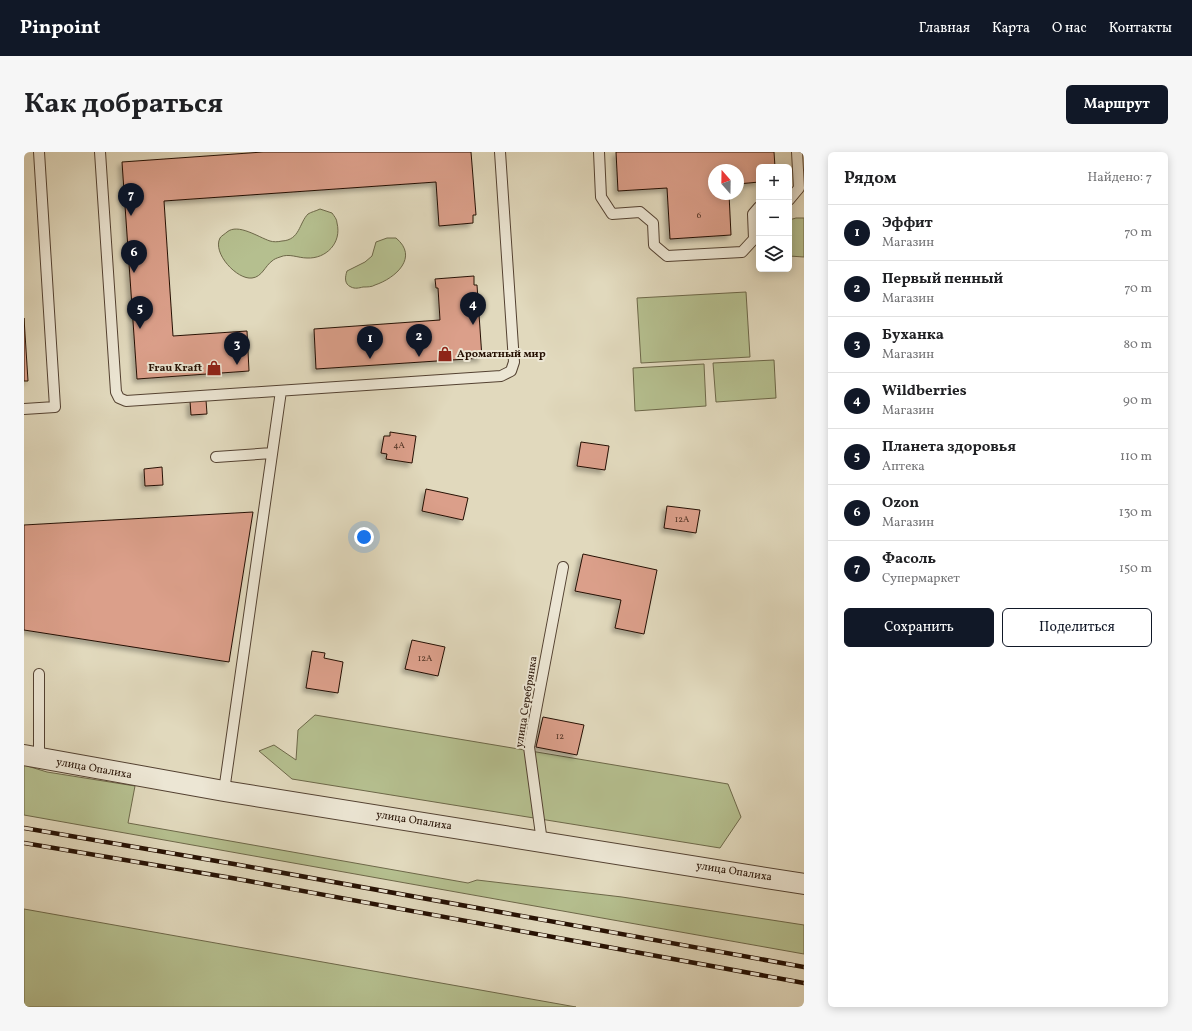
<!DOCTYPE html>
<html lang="ru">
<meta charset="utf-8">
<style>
:root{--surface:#fff;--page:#f6f6f6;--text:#202124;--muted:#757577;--line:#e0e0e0;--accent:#111827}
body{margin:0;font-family:Vollkorn,serif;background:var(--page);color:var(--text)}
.controls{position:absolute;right:12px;top:12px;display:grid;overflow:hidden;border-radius:6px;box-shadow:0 2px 10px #0003}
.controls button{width:36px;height:36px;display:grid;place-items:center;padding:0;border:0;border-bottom:1px solid var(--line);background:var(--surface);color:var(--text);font:20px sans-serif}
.compass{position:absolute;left:684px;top:12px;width:36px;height:36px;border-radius:50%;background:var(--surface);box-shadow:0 2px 10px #0003;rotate:340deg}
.you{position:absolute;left:340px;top:385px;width:14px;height:14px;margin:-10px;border:3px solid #fff;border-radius:50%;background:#1a73e8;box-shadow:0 0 0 6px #1a73e833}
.badge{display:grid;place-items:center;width:26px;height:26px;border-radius:50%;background:var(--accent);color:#fff;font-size:13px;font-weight:700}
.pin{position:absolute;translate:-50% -33px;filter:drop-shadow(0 1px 2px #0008)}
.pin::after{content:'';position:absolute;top:21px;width:14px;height:12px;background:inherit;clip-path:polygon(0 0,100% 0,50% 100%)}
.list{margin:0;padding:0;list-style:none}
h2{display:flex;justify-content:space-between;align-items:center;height:52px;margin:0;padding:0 16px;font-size:17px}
h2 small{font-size:13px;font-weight:400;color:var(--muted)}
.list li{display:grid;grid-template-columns:26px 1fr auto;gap:12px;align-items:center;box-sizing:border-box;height:56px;padding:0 16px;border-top:1px solid var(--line)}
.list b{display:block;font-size:15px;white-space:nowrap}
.list p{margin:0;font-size:13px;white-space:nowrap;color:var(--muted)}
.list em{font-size:13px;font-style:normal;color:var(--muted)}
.actions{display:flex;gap:8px;padding:12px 16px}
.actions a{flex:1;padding:9px 0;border:1px solid var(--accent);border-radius:6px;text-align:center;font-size:14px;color:var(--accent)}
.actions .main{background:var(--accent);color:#fff}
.icon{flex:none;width:22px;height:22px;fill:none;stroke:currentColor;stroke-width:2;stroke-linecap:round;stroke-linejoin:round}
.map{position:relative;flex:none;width:780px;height:855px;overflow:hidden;border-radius:6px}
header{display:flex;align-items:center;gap:24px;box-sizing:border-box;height:56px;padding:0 20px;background:var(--accent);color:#fff}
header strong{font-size:19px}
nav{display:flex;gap:22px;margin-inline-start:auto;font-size:14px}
.intro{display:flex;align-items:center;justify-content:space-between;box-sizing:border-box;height:96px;padding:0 24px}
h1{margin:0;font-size:28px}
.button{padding:10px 18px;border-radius:6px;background:var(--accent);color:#fff;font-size:14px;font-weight:700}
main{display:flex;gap:24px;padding:0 24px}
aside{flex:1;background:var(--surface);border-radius:6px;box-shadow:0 2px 10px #0003}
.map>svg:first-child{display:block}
.green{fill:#b5bf8f;stroke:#6d6849}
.building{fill:#db9f8a;stroke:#251003;filter:url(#shadow)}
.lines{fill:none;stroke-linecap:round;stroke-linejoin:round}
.service-casing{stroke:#544232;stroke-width:12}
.minor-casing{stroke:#544232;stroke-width:22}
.service{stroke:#ece6d4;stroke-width:10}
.minor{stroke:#ece6d4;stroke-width:20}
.rail-casing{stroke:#251003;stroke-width:4.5}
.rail{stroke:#ece6d4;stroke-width:3;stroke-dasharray:9;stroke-linecap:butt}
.labels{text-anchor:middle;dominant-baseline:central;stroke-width:4;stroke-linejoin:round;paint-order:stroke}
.number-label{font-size:9px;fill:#523425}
.poi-label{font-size:11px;font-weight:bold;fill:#251003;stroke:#ece6d4;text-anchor:start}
.street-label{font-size:11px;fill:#251003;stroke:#ece6d4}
</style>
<header>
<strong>Pinpoint</strong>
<nav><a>Главная</a><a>Карта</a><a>О нас</a><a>Контакты</a></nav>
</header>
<div class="intro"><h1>Как добраться</h1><a class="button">Маршрут</a></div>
<main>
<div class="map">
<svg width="780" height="855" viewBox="0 0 780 855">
<defs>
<filter id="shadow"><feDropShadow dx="-3.5" dy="3.5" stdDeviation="2" flood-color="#0004"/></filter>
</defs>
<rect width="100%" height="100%" fill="#e1d9bd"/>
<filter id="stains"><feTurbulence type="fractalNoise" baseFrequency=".005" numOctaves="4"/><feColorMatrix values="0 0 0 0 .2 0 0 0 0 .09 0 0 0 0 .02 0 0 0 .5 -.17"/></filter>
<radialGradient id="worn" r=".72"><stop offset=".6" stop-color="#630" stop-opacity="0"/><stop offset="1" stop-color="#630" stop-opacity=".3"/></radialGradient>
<!-- green -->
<path class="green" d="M296,57L308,61C310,64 313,67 313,71C318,91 302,107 283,106C274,106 265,101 256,105C253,106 250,107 248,109C241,114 238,125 228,126C213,128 188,101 196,86C197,84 201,82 203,80C214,71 234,85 246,89C249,90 254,90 258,89C276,88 275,71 284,62C287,60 292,59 296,57Z
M772,66H780V105L765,104V68Z
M363,86H372C395,105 372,126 351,133C348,135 343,135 339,135C335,136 331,137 327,135C320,132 321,125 323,119L341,110L348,104L352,90Z
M722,140L726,205L617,211L613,146Z
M750,208L752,246L692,250L689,211Z
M680,212L682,254L611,259L609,216Z
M291,563L704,632L717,665L696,696L268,627L235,599L250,593L272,608L274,578Z
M0,613L23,620L111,634L104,671L444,731L453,728L598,745L780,773V802L0,663Z
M0,757L552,855H0Z"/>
<!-- building -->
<path class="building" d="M239,0H447L452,63H449V71L415,74L412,30L140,49L149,184L223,179L225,219L113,227L98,10Z
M592,0H750L751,15H735V30L714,32V18H690V42H705L707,83L646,87L643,36L594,39Z
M450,124V133H453L458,206L292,217L290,177L416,168L414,136H412L411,127Z
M0,166L4,229H0Z
M182,248L183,262L167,263L166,249Z
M366,280L392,284L388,311L362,307L363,302L357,301L360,284H366Z
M557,290L585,294L581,318L553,314Z
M138,315L139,333L121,334L120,317Z
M402,337L444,346L439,368L398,359Z
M643,354L676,358L672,381L640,376Z
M229,360L205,510L0,478V373Z
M559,402L633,418L620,482L591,476L597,448L551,439Z
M388,488L421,495L414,524L381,517Z
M288,499L301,501L300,506L319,510L314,541L282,536Z
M519,565L560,573L553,603L512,595Z"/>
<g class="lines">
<!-- service casing -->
<g class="service-casing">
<path id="service" d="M76,0L92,240L95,246L102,249L477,224L487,219L490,210L476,0
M575,0L577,45L588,62L616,60L629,71L630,93L643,104L718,100L730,87L729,62L735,55
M765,48L775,36L773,0
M0,257L31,255L15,0
M192,305L248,301
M15,522V607
M200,639L257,239
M518,690L505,595L539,415"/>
</g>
<!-- minor casing -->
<g class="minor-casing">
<path id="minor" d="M0,603L200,639L780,732"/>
</g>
<!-- service -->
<use href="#service" class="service"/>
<!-- minor -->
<use href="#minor" class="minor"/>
<!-- rail casing -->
<g class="rail-casing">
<path id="rail" d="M0,676L210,712L780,815
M0,691L208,726L780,831"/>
</g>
<!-- rail -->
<use href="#rail" class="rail"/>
</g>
<!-- icons -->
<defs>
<g id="shop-bare" transform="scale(1.2)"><path d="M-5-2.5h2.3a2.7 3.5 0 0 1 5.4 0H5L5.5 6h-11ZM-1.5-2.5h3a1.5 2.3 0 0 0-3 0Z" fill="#8f2418" stroke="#ece6d4" stroke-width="2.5" paint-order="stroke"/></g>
</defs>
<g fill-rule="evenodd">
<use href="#shop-bare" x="421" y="202"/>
<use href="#shop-bare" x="190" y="216"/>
</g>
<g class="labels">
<!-- number labels -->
<g class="number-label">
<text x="675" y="63">6</text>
<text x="375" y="293">4А</text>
<text x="658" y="367">12А</text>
<text x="401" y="506">12А</text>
<text x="536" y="584">12</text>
</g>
<!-- poi labels -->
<g class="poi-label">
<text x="433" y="202">Ароматный мир</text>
<text x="178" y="216" text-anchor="end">Frau Kraft</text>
</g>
<!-- street labels -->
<g class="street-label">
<text transform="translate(503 550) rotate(-81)">улица Серебрянка</text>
<text transform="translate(70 617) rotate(10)">улица Опалиха</text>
<text transform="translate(390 669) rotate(9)">улица Опалиха</text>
<text transform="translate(710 720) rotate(9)">улица Опалиха</text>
</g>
</g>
<rect width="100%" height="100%" filter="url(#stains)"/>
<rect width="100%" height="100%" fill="url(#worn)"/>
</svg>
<div class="controls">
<button>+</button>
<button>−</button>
<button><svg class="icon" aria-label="layers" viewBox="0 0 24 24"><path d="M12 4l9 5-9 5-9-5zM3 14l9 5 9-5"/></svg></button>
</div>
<svg class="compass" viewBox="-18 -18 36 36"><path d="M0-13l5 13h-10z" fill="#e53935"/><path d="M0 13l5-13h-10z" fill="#757577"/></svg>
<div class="you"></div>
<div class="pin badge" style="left:346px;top:207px">1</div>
<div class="pin badge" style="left:395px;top:205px">2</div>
<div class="pin badge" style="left:213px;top:213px">3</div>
<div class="pin badge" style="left:449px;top:173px">4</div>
<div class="pin badge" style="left:116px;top:177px">5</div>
<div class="pin badge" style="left:110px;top:121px">6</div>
<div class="pin badge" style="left:107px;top:64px">7</div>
</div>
<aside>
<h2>Рядом<small>Найдено: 7</small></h2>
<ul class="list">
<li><span class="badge">1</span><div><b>Эффит</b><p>Магазин</p></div><em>70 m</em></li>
<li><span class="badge">2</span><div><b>Первый пенный</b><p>Магазин</p></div><em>70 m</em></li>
<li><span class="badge">3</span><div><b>Буханка</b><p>Магазин</p></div><em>80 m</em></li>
<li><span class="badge">4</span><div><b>Wildberries</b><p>Магазин</p></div><em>90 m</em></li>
<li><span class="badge">5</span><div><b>Планета здоровья</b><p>Аптека</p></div><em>110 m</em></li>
<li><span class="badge">6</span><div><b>Ozon</b><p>Магазин</p></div><em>130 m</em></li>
<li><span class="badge">7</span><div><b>Фасоль</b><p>Супермаркет</p></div><em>150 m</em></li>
</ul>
<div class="actions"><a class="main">Сохранить</a><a>Поделиться</a></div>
</aside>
</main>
